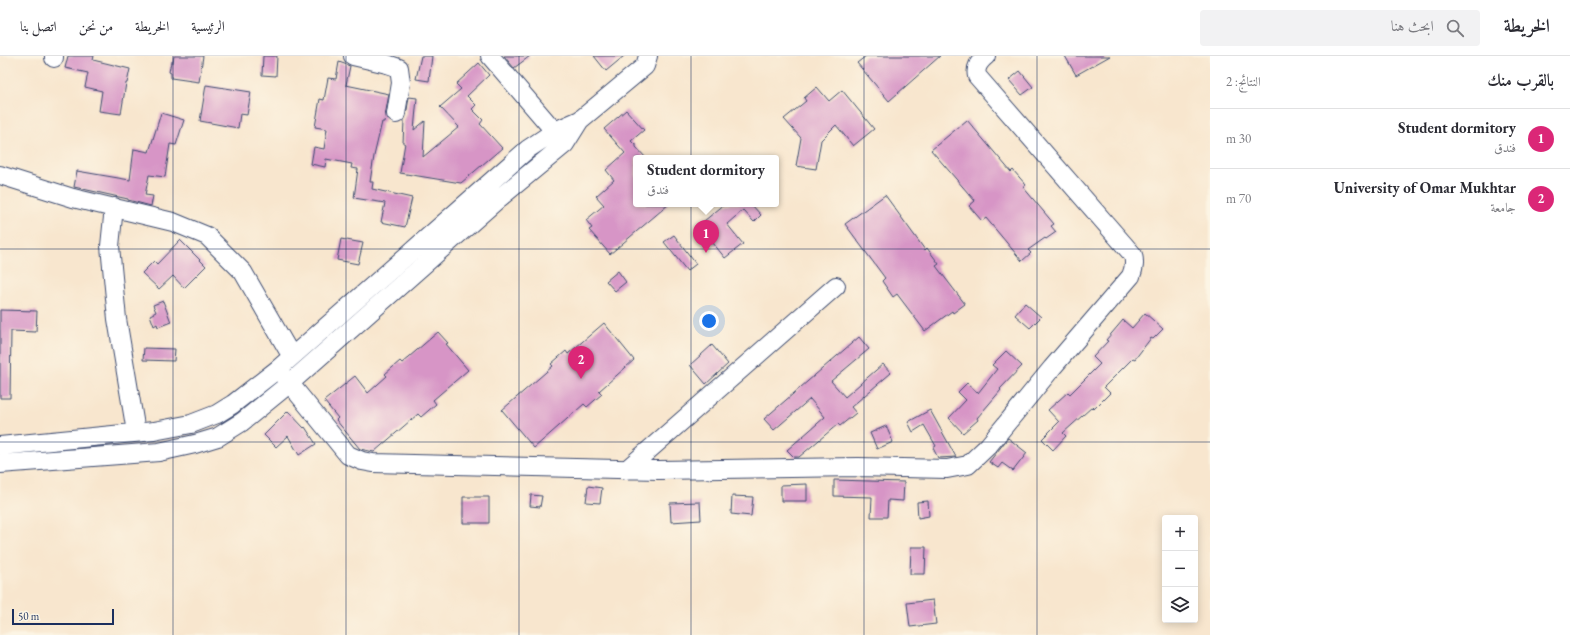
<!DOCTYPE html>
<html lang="ar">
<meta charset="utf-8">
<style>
:root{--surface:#fff;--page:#f2f2f3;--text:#2b2b33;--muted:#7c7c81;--line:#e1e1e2;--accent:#db2777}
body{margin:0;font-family:"EB Garamond",Amiri,serif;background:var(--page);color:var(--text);direction:rtl}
.controls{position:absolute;right:12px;bottom:12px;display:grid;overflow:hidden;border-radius:4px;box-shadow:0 2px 10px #0003}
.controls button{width:36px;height:36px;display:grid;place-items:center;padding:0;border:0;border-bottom:1px solid var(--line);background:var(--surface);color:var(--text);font:20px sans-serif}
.scale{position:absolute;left:12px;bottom:10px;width:102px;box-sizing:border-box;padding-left:4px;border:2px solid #1b2f5e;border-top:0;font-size:11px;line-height:14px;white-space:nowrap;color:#1b2f5e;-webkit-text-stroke:3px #fcf5e5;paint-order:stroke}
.you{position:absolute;left:709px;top:265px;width:14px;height:14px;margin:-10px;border:3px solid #fff;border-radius:50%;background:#1a73e8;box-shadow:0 0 0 6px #1a73e833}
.badge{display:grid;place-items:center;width:26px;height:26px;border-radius:50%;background:var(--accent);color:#fff;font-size:13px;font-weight:700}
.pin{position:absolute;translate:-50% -33px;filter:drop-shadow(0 1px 2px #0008)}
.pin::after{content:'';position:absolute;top:21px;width:14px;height:12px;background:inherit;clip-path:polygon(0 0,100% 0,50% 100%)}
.popup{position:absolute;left:633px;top:99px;width:146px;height:52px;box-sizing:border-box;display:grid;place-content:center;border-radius:4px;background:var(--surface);filter:drop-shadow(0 1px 3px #0005);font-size:13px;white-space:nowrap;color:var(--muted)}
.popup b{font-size:15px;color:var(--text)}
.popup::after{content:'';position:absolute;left:50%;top:100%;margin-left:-8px;border:8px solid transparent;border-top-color:var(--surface)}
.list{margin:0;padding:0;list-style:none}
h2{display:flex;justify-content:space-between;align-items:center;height:52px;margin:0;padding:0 16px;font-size:17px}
h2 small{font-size:13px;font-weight:400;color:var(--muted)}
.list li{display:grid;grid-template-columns:26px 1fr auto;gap:12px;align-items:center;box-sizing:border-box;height:60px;padding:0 16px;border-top:1px solid var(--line)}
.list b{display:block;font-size:15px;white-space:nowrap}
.list p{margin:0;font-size:13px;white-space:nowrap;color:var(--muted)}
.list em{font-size:13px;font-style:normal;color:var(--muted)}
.icon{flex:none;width:22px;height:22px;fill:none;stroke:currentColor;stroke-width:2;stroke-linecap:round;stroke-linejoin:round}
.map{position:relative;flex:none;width:1210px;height:579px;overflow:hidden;direction:ltr}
header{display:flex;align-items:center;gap:24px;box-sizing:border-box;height:56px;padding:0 20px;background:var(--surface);border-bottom:1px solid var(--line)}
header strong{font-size:19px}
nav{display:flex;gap:22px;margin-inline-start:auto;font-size:14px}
.search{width:280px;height:36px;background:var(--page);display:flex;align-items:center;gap:10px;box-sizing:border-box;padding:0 14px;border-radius:4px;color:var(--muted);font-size:15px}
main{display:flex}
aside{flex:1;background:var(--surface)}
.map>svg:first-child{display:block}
.building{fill:#d795c6}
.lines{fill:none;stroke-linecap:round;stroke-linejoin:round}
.minor-casing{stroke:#3c4a6f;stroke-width:20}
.minor{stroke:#fff;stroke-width:18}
.grid{fill:none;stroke:#1b2f5e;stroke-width:1;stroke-opacity:0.55}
</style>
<header>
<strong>الخريطة</strong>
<div class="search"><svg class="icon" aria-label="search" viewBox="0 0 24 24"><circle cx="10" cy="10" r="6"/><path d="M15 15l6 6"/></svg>ابحث هنا</div>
<nav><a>الرئيسية</a><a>الخريطة</a><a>من نحن</a><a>اتصل بنا</a></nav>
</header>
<main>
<aside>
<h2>بالقرب منك<small>النتائج: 2</small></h2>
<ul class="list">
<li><span class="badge">1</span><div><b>Student dormitory</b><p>فندق</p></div><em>30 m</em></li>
<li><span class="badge">2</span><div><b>University of Omar Mukhtar</b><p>جامعة</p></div><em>70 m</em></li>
</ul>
</aside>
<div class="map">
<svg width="1210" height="579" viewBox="0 0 1210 579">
<rect width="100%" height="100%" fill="#fcf5e5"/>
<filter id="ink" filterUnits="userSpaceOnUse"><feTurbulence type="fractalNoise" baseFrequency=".025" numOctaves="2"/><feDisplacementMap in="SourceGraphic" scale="8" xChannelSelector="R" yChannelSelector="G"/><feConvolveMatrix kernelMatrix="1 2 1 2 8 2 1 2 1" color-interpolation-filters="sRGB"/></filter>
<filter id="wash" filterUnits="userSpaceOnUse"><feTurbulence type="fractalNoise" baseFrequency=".012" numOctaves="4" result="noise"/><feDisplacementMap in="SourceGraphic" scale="16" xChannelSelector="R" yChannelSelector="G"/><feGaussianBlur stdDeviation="0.9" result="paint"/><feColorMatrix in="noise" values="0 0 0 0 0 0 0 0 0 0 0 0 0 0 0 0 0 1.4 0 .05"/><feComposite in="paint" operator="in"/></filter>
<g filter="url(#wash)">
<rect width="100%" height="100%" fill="#f8e6ce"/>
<g id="blocks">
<!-- building -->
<path class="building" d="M68,0H94L93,4L130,13L127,27H126L121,58L99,55L102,35L85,31L88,17L65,12Z
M174,0H203L199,26L171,22V17L169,16L171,6H173Z
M263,0H277L276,20L262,19Z
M421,0H432L429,25L416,23Z
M504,0H530L514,12Z
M594,0H624L606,15Z
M866,0H940L889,45L857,7Z
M1065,0H1110L1076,19Z
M339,6L350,10L346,29L389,38L384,66H382L374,100L370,126H373L372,133L412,142L405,171L381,166L385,147L354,142L358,113L351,112L352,108L326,103L325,111L311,108L314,91L324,93L327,73L315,71L320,43L324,44L328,22L336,23Z
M479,7L489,19L467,40L476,49L472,53L483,64L480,68L502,92L461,127L400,117L405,87H403L404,65L406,60L409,41L417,42L414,74L425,65L423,101L459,71L440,51L461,33L456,28Z
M1020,15L1033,31L1022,39L1009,24Z
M206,29L251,36L247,59L240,58L238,72L200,65Z
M817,31L829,45L842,34L874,73L853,90L836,69L821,84L816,113L796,110L801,82L784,63L806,45L804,42Z
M626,54L644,74L631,85L635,89L636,88V91L646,102H636V148H669L610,198L589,174L592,172L586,164L604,149L596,140L614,124L606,114L625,97L604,73Z
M161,57L184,64L176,89L170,88L165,121L149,119L145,139L153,140L151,150L128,144V143L74,131L77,115L130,124L134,93L149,96Z
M967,64L1011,116L1013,114L1026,129L1023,131L1054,168L1051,170L1056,176L1046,183L1045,182L1028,194L1031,197L1022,205L986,162L982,165L969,150L975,145L931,94Z
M885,139L925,194L927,192L939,208L936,210L965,248L953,257L952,255L925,275L897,238L893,241L882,225L885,222L845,168Z
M725,148H751L761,159L754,166L743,154L727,168L743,188L725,202L709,182L714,178L704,165Z
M674,179L696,208L687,215L664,186Z
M341,183L363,187L358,208L337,204Z
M180,184L206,210L184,232L173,220L159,233L142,217L154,205L157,208Z
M618,215L626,226L615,235L606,225Z
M163,245L171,266L158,271L157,268L154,270L150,259L156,256L153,249Z
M1025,247L1041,261L1030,272L1015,259Z
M0,254L37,255L36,276L11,275L10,342H0Z
M1145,257L1163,273L1153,283L1151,282L1135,303L1133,302L1104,331L1110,337L1094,353L1092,351L1063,377L1066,380L1053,394L1042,383L1059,366L1048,354L1068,336L1070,338L1100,308L1093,301L1108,285L1106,284L1123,264L1132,272Z
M604,267L634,304L599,335L602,338L587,351L584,348L534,392L502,354L553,310L551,308L566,295L568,298Z
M438,276L448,287L446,288L468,314L433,344L436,348L421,361L418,358L374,396L360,393L336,364L338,362L324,345L355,320L368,337L387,320L385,318L400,305L402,307Z
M859,281L869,293L831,325L845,341L883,308L891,317L851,351L856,357L840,370L838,368L799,401H794L787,394L825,361L810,343L774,374L764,363Z
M712,289L728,308L706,328L690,309Z
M144,292L175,293L174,305L143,304Z
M1006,295L1022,310L1000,333L1001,334L977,362L978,364L963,377L949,362L966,344L958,336L967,327L978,337L997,313L992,309Z
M930,354L956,401L938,402L933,392L936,390L924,369L913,376L908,366Z
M288,355L304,372L305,371L316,388L299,399L288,380L276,391L264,379Z
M886,370L893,386L877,393L870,377Z
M1008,382L1027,397L1013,415L1002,407L998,412L989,406Z
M834,424L904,426L903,445L888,444L887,461H871L872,441L834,440Z
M807,428V445H781V429Z
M588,430L602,432L600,447L586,446Z
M531,439L542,440L540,451L530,450Z
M732,440L753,441L751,460L731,458Z
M463,441H489V467H463Z
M928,445L929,460L918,462L917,446Z
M700,446L701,464L671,466L670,447Z
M911,491H926L925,518H910Z
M933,544L936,568L910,571L907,547Z"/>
</g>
</g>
<g filter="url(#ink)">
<use href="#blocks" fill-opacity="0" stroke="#3c4a6f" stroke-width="1"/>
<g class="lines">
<!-- minor casing -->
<g class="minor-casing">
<path id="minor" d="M353,0L387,8L399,12L401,27L396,58
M490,0L562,84
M54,2V0
M0,119L73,142L173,166L207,180L243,216L292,301
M114,151L110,190L117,263L136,376
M278,313L348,399L362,405L373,407L659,414L858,411L947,413L968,409L988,390L1052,312L1131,220C1134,212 1135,207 1133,199L977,20C975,11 979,6 986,0
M0,390L154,375L191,368L217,358L233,348L278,313L528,93L555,75L580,64L645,10L648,0
M0,408L159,396L195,388L218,381L242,366L290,327L497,144L565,88L580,64
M626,414L836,230"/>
</g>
<!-- minor -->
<use href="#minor" class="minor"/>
</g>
</g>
<!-- grid -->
<path class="grid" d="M173,0V579M346,0V579M519,0V579M691,0V579M864,0V579M1037,0V579M0,193H1210M0,386H1210"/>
</svg>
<div class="controls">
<button>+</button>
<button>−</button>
<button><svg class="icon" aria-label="layers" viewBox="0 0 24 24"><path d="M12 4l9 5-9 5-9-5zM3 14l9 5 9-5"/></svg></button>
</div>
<div class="scale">50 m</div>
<div class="you"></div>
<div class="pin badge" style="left:706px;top:197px">1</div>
<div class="popup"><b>Student dormitory</b>فندق</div>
<div class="pin badge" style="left:581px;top:323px">2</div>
</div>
</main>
